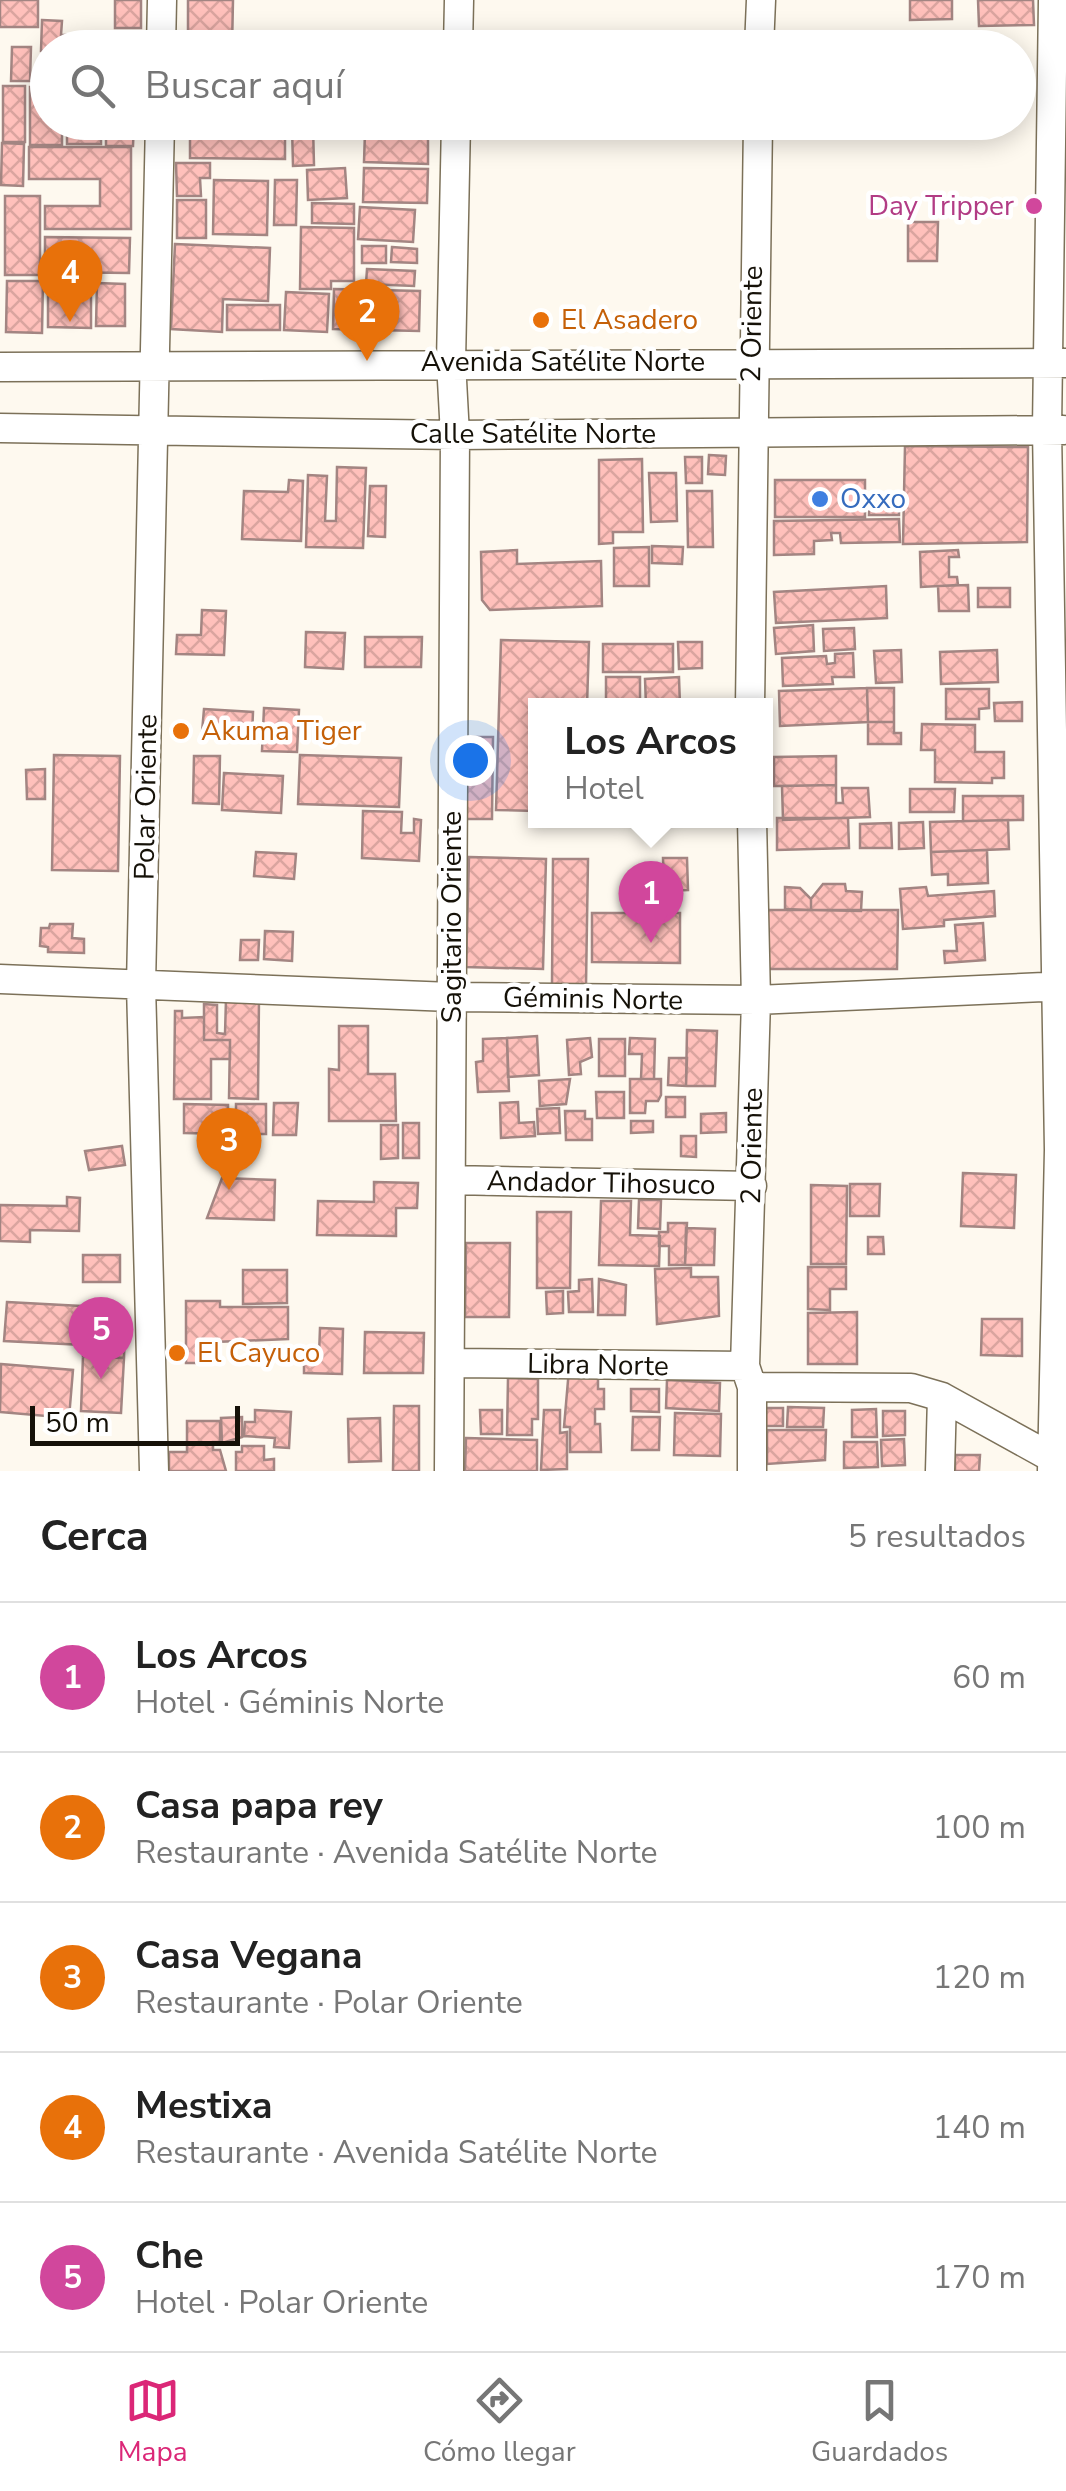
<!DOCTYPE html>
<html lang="es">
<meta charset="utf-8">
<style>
:root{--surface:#fff;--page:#f6f6f6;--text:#222;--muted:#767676;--line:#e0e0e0;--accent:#db2777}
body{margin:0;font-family:"Nunito Sans",sans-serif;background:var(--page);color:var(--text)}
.scale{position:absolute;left:30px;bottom:25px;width:210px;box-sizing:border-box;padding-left:10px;border:5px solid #151108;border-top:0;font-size:28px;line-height:35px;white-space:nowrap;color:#151108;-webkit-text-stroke:8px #fff;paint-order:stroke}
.you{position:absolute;left:470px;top:760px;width:35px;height:35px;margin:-25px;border:8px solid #fff;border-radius:50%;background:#1a73e8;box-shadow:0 0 0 15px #1a73e833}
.badge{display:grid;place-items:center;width:65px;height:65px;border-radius:50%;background:var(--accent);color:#fff;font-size:32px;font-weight:700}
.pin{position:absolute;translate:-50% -82px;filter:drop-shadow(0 2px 5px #0008)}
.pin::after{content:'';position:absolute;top:52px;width:35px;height:30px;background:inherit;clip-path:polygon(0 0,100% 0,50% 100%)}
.popup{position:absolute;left:528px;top:698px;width:245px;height:130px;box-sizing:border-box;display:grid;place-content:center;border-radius:0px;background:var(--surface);filter:drop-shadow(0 2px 8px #0005);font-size:32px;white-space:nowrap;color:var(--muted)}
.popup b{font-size:38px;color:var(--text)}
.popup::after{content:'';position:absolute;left:50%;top:100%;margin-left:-20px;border:20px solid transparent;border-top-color:var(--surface)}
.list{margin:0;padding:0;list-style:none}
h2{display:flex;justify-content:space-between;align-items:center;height:130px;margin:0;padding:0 40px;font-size:42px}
h2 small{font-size:32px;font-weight:400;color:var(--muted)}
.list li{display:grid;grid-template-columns:65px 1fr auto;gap:30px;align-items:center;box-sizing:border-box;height:150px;padding:0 40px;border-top:2px solid var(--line)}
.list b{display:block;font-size:38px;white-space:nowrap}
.list p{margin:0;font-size:32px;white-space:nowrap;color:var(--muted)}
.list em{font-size:32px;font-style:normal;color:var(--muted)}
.icon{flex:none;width:55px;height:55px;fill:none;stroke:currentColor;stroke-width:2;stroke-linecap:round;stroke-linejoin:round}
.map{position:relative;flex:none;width:1066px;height:1471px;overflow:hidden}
.search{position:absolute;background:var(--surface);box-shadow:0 5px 25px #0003;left:30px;right:30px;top:30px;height:110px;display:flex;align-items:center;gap:25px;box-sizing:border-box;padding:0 35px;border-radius:55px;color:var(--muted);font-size:38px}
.sheet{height:880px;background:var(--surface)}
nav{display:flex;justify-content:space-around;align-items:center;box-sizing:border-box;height:140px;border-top:2px solid var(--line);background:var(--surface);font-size:28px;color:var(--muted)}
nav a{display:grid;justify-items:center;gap:5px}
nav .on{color:var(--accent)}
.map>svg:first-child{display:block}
.building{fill:url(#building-cross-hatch);stroke:#a38582;stroke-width:2.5}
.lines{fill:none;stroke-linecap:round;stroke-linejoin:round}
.street-casing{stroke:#7c7159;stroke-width:31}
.street{stroke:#fff;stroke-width:28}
.hotel-dot{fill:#d1479c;stroke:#fff;stroke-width:4}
.food-dot{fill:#e8710a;stroke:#fff;stroke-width:4}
.shop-dot{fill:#3f7fe0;stroke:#fff;stroke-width:4}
.labels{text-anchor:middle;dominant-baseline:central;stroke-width:9;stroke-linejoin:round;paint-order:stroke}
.hotel-label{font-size:28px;fill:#b23c85;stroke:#fff;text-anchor:end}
.food-label{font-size:28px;fill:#c56008;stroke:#fff;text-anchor:start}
.street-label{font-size:28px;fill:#151108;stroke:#fff}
.shop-label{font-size:28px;fill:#366cbe;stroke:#fff;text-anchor:start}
</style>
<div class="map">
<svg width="1066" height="1471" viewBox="0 0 1066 1471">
<defs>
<pattern id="building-cross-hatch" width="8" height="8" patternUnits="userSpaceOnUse" patternTransform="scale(2.5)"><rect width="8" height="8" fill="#ffc0bb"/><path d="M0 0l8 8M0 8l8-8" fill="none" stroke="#daa49f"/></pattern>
</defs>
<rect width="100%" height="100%" fill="#fef9ef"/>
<!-- building -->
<path class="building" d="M0,0H38V27H0Z
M115,0H141V28H115Z
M188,0H233L232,48H188Z
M910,0H952V19L910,20Z
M978,0H1033L1034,25L979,26Z
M42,20L62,21L61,35H78L77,48L41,51Z
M83,33L131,35L130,48H83Z
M915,34L954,37L953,48H914Z
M12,47H31L30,81H11Z
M3,86H25V142H3Z
M30,87H48V122H62V145H30Z
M67,122H101V144H67Z
M106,122H134L133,146H106Z
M190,122H285V159L190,158Z
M313,126L314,165L293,166L292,127Z
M365,132L428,134V164L364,162Z
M2,143L24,144L23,186L1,185Z
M29,147H131V229H45V206H100V179H29Z
M176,163H210V178H200L201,196H177Z
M345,168L347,198L308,200L307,170Z
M364,168L428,169L427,203L363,202Z
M214,180L268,181L267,235L213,234Z
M275,180H297L296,225H274Z
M5,196H40V275H5Z
M177,200H206V238H177Z
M312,203L354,204V224L312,223Z
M360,207L415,210L413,242L358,239Z
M908,222H938L937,261H908Z
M301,227L354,228V281H331V289H300Z
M45,237L130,238L129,273L45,272Z
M175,244L270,248L268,301L223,299L222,332L171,329Z
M362,246H386V263H362Z
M392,247L417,249V263L391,262Z
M367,269L415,271L414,286L366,284Z
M7,281H43L42,333L6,332Z
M48,282H91V328L48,327Z
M97,283L125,284V326H96Z
M334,289L420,291L419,331L333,329Z
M286,292L329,294L327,332L284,330Z
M227,305H280V330H227Z
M905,446L1028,447L1027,542L903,544Z
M709,455L726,456L725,475L708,474Z
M685,457H702V483H686Z
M642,459L643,532H613V543L599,544V460Z
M337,467L366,468L363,548L306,547L308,475L327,476L325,521H336Z
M649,473H676L677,521L651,522Z
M289,480L303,481L301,541L242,539L244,491L288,492Z
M775,480H865V517H775Z
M370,486H386L385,537L368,536Z
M687,491H712L713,547H688Z
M870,497H899V515H869Z
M899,519L900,542L841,543L840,533H831L832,540L814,541V554L774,555V521Z
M652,546L683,547L682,564L652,563Z
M649,547V586H614V548Z
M517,550V564L601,561L602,606L490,610L482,600L481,552Z
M958,550L959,557H949V577H957L958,585L921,587L920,552Z
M968,585L969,611H939L938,586Z
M886,586L887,618L776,623L774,592Z
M978,588H1010V607H978Z
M202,610L226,611L224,655L176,654L177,635H201Z
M813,625L814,651L776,654L774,628Z
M854,628L855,649L824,651L823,629Z
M306,632L345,633L343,669L305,667Z
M365,637H422L421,667H365Z
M501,640L589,642L587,706H536V811L496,810Z
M678,642H702V668L679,669Z
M603,644H673V672H603Z
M901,650L902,682L876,683L874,651Z
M997,650L998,682L941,684L940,652Z
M853,653L854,677H832L833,684L783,686L782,658L826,656L827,664L835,663V654Z
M606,677H640V706H606Z
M679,677L680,706H646L645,679Z
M867,688L868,722L780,726L779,691Z
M867,688H894V722H868Z
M946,689H989V708L979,709V719H946Z
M1022,702V721H995L994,703Z
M264,708L299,710L297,752L262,751Z
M204,709L253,712L252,736L202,732Z
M868,722H894V733H901V744H868Z
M922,724L975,725V752H1004V778H992V783L935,782V750H921Z
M465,737H493L492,819H464Z
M54,755L120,756L118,871L52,870Z
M300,755L401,758L399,807L298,804Z
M194,756H220L219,804L193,803Z
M836,756V785L774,786V757Z
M45,769V799H27L26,770Z
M224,773L283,776L281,813L222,810Z
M836,785V803H843L842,788H868L870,817L783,820L782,786Z
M910,789H955L954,812H910Z
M963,796H1023V820L963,821Z
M363,811L402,812L401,833H414V819L421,820L419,861L362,858Z
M777,818H848L849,848L777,850Z
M1008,820L1009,849L931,852L930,822Z
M923,822L924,848L899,849V823Z
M891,823L892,848H860V824Z
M987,850L988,883L948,885V874L932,875L931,852Z
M256,852L296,854L294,879L254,876Z
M469,857L546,859L543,969L466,967Z
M663,858H687L688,890L664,891Z
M553,859H588L586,985H552Z
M823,884H845L846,891L862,892L861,911L811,910V899Z
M785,887L800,888L811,899V910L785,909Z
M926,887L928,896L994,891L995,916L944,920V926L903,929L900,889Z
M766,910H898L897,969H766Z
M592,913H680V963L592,962Z
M983,923L985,960L945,963L944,951H957L955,925Z
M50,924H73L72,938L84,939V953L48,952V947L40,946L41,928H49Z
M265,931L293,932L292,961L264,959Z
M241,940H259L258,960H240Z
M259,998L258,1099L229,1098L230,1040H204V1004L217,1005V1033L225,1034L226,999Z
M175,1011H182V1018L204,1017V1040H230V1059H211V1099H174Z
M339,1026H368V1074H395L396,1121H329V1069L339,1070Z
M687,1030L717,1031L715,1086H686Z
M537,1036L539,1075L508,1077L507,1038Z
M507,1038L509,1091L478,1092L476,1062L483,1061V1039Z
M590,1038L592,1057L580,1062L581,1074L569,1075L567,1040Z
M630,1038L655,1039L654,1079H641L642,1054H629Z
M599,1039H625V1076H599Z
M669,1058H687L686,1086L668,1085Z
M570,1079L566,1104L540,1106L539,1081Z
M630,1079H661V1095L658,1101H646L645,1113H630Z
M596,1092H624V1118H597Z
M666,1097H685V1117H666Z
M518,1102L519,1123L534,1122L535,1136L501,1138L500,1103Z
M274,1103H298L296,1135H273Z
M184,1104L228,1105V1134L184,1133Z
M236,1104H266V1134H236Z
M559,1108L560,1133L538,1134L537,1109Z
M565,1111H585V1119H592V1140H566Z
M726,1113V1132L701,1133V1114Z
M631,1121H653V1132L631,1133Z
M403,1123H419V1158H403Z
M381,1125H398V1158L381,1159Z
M681,1136H696V1157L681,1156Z
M122,1146L125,1165L89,1170L85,1151Z
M963,1173L1016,1175L1014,1228L961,1226Z
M222,1178L275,1180L274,1220L207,1218Z
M374,1182L418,1183L417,1208H396V1236L317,1235L318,1201L374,1202Z
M850,1184H880L879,1216H850Z
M811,1185L847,1186L846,1264H811Z
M67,1197L80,1198L79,1231L30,1230V1242L0,1241V1205L67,1206Z
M639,1200H661L660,1229L638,1228Z
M601,1201H631L630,1235L660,1236L659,1266L599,1265Z
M537,1212H571L570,1288H537Z
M668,1223H687L685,1265H669V1246H659V1232H668Z
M686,1228L715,1229L714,1265H685Z
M868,1237H883L884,1254H868Z
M466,1243H510L509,1317H465Z
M83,1255H120V1282H83Z
M808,1267H846V1289H830V1310L808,1309Z
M691,1268V1277H718L719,1316L657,1324L655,1269Z
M243,1270H287V1303L243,1304Z
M592,1279L593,1312H569L568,1292L579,1291V1280Z
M599,1279L626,1285L625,1315H598Z
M563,1291V1313L547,1314L546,1292Z
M186,1301H220V1307H288V1339L215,1342V1349H208V1363H186Z
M7,1302L81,1306L80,1319L125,1321L124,1358L83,1356L84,1345L4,1341Z
M857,1312V1364H808V1313Z
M982,1319H1022V1356L981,1355Z
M320,1328L343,1329L342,1374L304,1373V1354L319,1355Z
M365,1332L424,1333L423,1373H364Z
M83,1356L124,1358L121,1413L81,1411Z
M1,1364L73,1370L69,1418L0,1412Z
M569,1369H598V1389H604V1409H595V1424H600L601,1452H570V1427H564Z
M508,1378L538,1379V1419H532V1435H507Z
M667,1380L720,1383L719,1411L666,1408Z
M631,1389H659V1412L631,1411Z
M394,1406H419V1471H393Z
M788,1407L824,1408L823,1427H787Z
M766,1408H783V1426H766Z
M876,1409L877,1437H852V1410Z
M255,1410L291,1412L289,1448L274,1447L275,1438L244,1436L245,1422H255Z
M480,1410H502V1434H481Z
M544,1410H560V1433L567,1432V1469L541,1470Z
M883,1411H905V1435L883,1436Z
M675,1413L721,1414L720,1456L674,1455Z
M242,1417V1437L222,1443L221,1418Z
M633,1417H660L659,1450H632Z
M380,1418L381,1461L349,1462L348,1419Z
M187,1421H220V1442H213V1450H220L226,1471H169V1452H187Z
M767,1430H826L825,1460L767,1464Z
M466,1438L537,1440V1471H465Z
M904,1439L905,1465L882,1466L881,1440Z
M844,1442H877L878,1467L844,1468Z
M242,1446H264V1460L274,1459V1471H236V1452H242Z
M955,1455H980L979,1471H955Z"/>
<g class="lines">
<!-- street casing -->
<g class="street-casing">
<path id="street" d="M161,48L162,0
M458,48L459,0
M759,48L761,0
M0,367L1065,363
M0,428L455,435L1063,430
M750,706L758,122
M752,820L756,1000L745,1366L752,1387V1471
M0,979L451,997L756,1000L1066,986
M451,1180L752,1186
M450,1363L745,1366
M752,1387L911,1388L942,1397L1065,1465
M154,1471L141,985L160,122
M449,1471L455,435L451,362L456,122
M940,1471L942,1397
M1052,1471L1059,1150L1047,429L1053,0"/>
</g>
<!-- street -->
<use href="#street" class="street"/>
</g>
<!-- markers -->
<circle class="hotel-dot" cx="1034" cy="206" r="10"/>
<g class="food-dot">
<circle cx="541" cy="320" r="10"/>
<circle cx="181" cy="731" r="10"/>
<circle cx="177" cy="1353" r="10"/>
</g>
<circle class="shop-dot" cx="820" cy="499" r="10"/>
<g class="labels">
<!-- hotel labels -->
<g class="hotel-label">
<text x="1014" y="206">Day Tripper</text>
</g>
<!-- food labels -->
<g class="food-label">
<text x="561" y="320">El Asadero</text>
<text x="201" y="731">Akuma Tiger</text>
<text x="197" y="1353">El Cayuco</text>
</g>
<!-- street labels -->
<g class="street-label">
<text transform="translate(752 324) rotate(-89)">2 Oriente</text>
<text x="563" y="362">Avenida Satélite Norte</text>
<text x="533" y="434">Calle Satélite Norte</text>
<text transform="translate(146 797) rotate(-89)">Polar Oriente</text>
<text transform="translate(452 917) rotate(-90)">Sagitario Oriente</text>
<text transform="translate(593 999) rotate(1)">Géminis Norte</text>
<text transform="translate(752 1146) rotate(-89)">2 Oriente</text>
<text transform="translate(601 1183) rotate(1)">Andador Tihosuco</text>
<text transform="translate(598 1365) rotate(1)">Libra Norte</text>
</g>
<!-- shop labels -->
<g class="shop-label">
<text x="840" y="499">Oxxo</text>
</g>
</g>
</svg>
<div class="scale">50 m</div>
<div class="you"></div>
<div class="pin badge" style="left:651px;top:943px;background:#d1479c">1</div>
<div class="popup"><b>Los Arcos</b>Hotel</div>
<div class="pin badge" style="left:367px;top:361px;background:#e8710a">2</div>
<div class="pin badge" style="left:229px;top:1190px;background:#e8710a">3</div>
<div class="pin badge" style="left:70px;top:322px;background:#e8710a">4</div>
<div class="pin badge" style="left:101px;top:1379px;background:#d1479c">5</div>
<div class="search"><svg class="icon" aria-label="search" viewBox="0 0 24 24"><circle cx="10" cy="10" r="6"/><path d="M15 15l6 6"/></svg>Buscar aquí</div>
</div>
<section class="sheet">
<h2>Cerca<small>5 resultados</small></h2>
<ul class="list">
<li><span class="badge" style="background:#d1479c">1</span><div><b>Los Arcos</b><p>Hotel · Géminis Norte</p></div><em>60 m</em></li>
<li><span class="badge" style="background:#e8710a">2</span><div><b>Casa papa rey</b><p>Restaurante · Avenida Satélite Norte</p></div><em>100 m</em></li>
<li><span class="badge" style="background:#e8710a">3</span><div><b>Casa Vegana</b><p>Restaurante · Polar Oriente</p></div><em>120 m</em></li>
<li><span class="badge" style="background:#e8710a">4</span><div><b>Mestixa</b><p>Restaurante · Avenida Satélite Norte</p></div><em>140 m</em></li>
<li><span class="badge" style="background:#d1479c">5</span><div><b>Che</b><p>Hotel · Polar Oriente</p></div><em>170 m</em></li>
</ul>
</section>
<nav>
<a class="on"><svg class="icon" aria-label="map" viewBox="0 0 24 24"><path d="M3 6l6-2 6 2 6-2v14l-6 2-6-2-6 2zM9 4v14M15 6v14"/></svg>Mapa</a>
<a><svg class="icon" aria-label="directions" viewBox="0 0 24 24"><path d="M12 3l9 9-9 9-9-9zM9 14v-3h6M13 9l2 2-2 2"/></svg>Cómo llegar</a>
<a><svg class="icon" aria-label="saved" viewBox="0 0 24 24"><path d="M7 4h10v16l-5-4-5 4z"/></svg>Guardados</a>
</nav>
